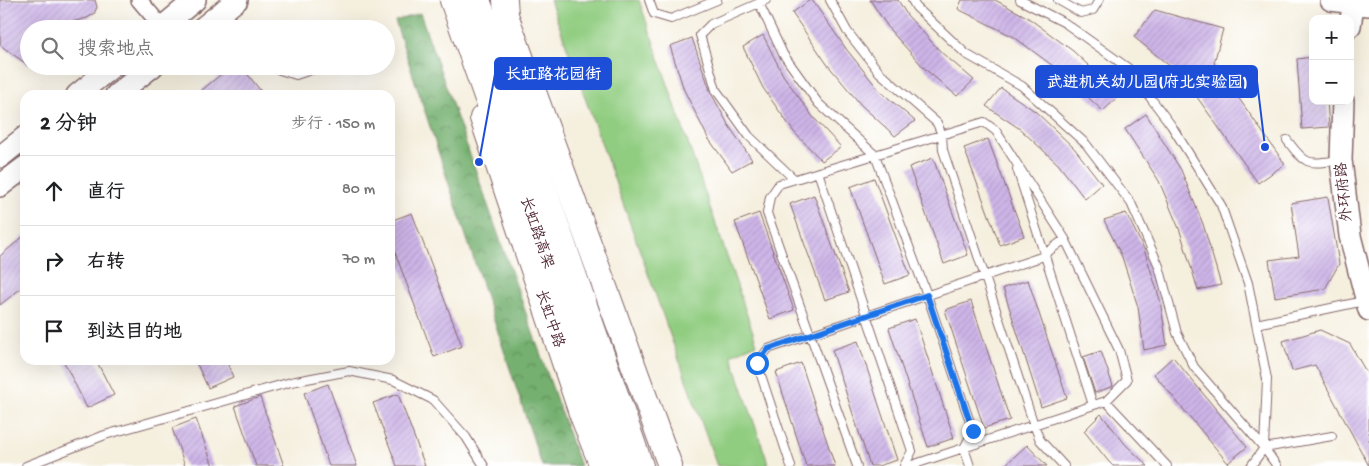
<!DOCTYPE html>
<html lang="zh">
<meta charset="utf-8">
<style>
:root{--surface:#fff;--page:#f6f6f6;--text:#202124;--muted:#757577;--line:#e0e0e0}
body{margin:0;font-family:"Gochi Hand","LXGW WenKai TC",sans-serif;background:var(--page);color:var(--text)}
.controls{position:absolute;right:15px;top:15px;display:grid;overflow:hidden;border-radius:10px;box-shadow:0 5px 20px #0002}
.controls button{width:45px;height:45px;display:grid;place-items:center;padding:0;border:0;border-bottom:1px solid var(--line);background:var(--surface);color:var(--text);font:25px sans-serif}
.stop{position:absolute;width:15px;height:15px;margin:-11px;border:4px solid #1a73e8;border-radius:50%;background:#fff}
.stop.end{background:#1a73e8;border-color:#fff;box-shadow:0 1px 5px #0008}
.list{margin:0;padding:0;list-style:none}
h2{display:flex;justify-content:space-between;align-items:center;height:65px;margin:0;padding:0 20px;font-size:21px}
h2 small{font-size:16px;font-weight:400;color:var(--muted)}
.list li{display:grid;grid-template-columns:32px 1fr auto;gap:15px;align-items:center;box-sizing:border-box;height:70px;padding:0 20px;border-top:1px solid var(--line)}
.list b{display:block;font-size:19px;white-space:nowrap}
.list em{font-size:16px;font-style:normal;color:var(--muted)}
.icon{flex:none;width:28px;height:28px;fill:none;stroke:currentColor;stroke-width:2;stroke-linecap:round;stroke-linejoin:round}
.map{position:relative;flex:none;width:1369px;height:466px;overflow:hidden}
.search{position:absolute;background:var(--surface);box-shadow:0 5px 20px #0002;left:20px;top:20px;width:375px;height:55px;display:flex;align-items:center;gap:12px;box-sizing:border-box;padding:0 18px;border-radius:28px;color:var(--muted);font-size:19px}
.panel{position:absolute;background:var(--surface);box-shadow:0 5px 20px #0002;left:20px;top:90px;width:375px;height:275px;border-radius:15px}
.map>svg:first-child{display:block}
.green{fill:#91cd81;stroke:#6e7656}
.forest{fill:url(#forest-crowns);stroke:#5f684d}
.building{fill:url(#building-hatch)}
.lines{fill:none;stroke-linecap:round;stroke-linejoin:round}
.lane-casing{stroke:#86686a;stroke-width:10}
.street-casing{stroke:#86686a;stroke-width:18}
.secondary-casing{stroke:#86686a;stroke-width:24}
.primary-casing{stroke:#86686a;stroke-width:26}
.highway-casing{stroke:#86686a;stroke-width:30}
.lane{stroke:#fff;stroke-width:8}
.street{stroke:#fff;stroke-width:15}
.secondary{stroke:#fff;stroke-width:21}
.primary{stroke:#fff;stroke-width:24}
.highway{stroke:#fff;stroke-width:28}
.route{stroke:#1a73e8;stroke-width:6}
.labels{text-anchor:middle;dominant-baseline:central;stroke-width:5;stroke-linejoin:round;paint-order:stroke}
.street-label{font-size:15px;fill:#4a1f2b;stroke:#fff}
.leader{fill:none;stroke:#1d4ed8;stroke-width:2}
.callout-dot{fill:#1d4ed8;stroke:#fff;stroke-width:2}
.callout{fill:#1d4ed8;stroke:#1d4ed8;stroke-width:2}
.callout-label{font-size:16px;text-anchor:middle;font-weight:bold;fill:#fff}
</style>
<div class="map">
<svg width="1369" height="466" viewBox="0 0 1369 466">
<defs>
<pattern id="forest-crowns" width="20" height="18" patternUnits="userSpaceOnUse" patternTransform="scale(1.25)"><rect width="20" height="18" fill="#74b06f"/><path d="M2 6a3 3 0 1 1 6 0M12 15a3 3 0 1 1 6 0" fill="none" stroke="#618f5b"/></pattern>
<pattern id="building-hatch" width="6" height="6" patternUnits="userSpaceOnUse" patternTransform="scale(1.25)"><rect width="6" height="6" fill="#cdb5e8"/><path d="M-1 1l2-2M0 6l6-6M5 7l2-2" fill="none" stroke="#b29bc7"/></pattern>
</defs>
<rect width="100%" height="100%" fill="#fff"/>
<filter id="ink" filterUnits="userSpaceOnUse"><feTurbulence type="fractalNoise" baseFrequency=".02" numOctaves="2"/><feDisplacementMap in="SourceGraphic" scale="10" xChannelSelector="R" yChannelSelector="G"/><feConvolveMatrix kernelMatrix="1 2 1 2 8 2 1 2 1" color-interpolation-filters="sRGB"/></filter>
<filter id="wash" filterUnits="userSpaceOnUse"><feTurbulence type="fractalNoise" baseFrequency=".0096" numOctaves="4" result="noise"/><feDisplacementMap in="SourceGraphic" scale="20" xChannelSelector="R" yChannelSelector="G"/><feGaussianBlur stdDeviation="1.12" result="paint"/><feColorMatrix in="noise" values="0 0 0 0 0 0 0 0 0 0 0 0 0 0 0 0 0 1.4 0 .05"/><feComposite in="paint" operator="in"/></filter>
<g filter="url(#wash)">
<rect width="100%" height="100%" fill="#f5efde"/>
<!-- green -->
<path class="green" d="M550,0H639L757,344L731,355L769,466H717Z"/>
<!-- forest -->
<path class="forest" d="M420,13L580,466H542L395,21Z"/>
<g id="blocks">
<!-- building -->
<path class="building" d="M0,0H95L97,7L94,14L87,18L45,29H29V66L0,45Z
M810,0H812L847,50L879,90L915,121L895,136L861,105L827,64L792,13Z
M870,0H898L907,15L942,53L974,80L957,96L926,70L890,30Z
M962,0H995L1027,17L1073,51L1120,95L1103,111L1057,69L1014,37L958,9Z
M1155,10L1223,29L1214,63L1285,164L1258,183L1182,76L1134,37Z
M763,35L783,75L813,117L841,147L822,161L794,132L763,88L743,47Z
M692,38L711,93L729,126L752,160L732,171L708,138L684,90L670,46Z
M1313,57V101H1327L1329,127L1302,129L1297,59Z
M231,66H241L264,95H196Z
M1001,88L1035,111L1074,148L1102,184L1085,199L1058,164L1020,129L986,106Z
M1146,114L1181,170L1203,224L1221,285L1198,290L1180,231L1159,181L1125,129Z
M988,139L1024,236L1000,245L964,148Z
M933,158L968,255L944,264L909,167Z
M874,178L910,275L885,284L850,187Z
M814,195L849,292L825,300L790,204Z
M1328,197L1339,264L1325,289L1275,297L1269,260L1299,256L1291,203Z
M412,213L462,346L434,357L390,239V221Z
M759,213L794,310L770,319L735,222Z
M1126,213L1144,249L1160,300L1167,345L1144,350L1138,307L1122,257L1104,220Z
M25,235V285L0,305V256Z
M1028,280L1067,398L1041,407L1003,288Z
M971,301L1010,420L984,428L945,310Z
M915,319L954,438L928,447L889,328Z
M1320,330L1350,344L1369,377V466L1315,365L1292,371L1283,341Z
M858,341L897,460L878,466H870L832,350Z
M1101,351L1113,386L1095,393L1083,357Z
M1173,357L1247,447L1228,463L1154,374Z
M63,360H96L114,395L87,408Z
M195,360H226L233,377L208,388Z
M801,363L835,466H806L776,372Z
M328,384L357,466H329L304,393Z
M398,394L425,466H397L373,403Z
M260,397L284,466H256L235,406Z
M1101,414L1126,445L1148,466H1113L1109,462L1084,431Z
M196,419L213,466H185L172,428Z
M1027,445L1047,466H1004Z"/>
</g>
</g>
<g filter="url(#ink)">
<use href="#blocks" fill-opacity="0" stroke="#86686a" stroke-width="1"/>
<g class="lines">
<!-- lane casing -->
<g class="lane-casing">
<path id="lane" d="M649,0L654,14L671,19L717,0
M766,0L711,24L700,35L716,90L749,136L794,179
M830,0L847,31L879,72L937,123L942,135L943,150L1034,425L1040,440L1064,466
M912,0L916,7L966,54L1022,86L1086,144L1131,203L1159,266L1177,333L1194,367L1264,448L1277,466
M1020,0L1065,23L1128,68L1171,125L1221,205L1248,283L1267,379L1264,448L1251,466
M1058,0L1081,13L1093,10L1099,0
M759,3L783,54L818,103L875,155L927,295L973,431L964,448L970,466
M219,15L230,29
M267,66L296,75L323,66
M1287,140C1307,167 1308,164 1340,160
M1017,169L1093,405
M818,172L912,451L904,466
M1256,324L1364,301
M1106,401L1167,466
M1264,448L1332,436
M26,466L105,435L291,382L349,371L393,380L433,400L466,437L484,466
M791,466L757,363L768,349L1041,257L1065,239
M857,466L767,213L770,197L779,184L984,122L996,131L1065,239L1119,350L1127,380L1106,401L909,466"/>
</g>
<!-- street casing -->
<g class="street-casing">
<path id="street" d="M139,0L162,27"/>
</g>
<!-- secondary casing -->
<g class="secondary-casing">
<path id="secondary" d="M1331,0L1369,5
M1350,26L1354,0
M160,29L195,0
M201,29L237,0
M77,95L113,66
M116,95L153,66
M1343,101L1341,160L1350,236L1369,310
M0,157L25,137
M0,186L25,167"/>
</g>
<!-- primary casing -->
<g class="primary-casing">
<path id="primary" d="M505,0L506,15L670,466
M482,118L581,413L602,466"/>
</g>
<!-- highway casing -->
<g class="highway-casing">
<path id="highway" d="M454,0L619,466
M476,0L639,466"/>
</g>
<!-- lane -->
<use href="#lane" class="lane"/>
<!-- street -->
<use href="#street" class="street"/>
<!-- secondary -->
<use href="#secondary" class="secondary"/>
<!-- primary -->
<use href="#primary" class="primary"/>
<!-- highway -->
<use href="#highway" class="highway"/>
</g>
</g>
<g class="lines" filter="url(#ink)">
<!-- route -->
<path class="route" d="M757,363L768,349L927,295L973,431"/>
</g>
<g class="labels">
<!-- street labels -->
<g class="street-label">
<text transform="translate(1345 192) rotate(-96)">外环府路</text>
<text transform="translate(536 233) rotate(71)">长虹路高架</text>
<text transform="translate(549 319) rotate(71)">长虹中路</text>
</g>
</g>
<!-- callouts -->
<path class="leader" d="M479 162L495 74M1265 147L1257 81"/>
<g class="callout-dot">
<circle cx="479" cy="162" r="5"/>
<circle cx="1265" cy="147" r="5"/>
</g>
<g class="callout">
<rect x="495" y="58" width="116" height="31" rx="5"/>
<rect x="1036" y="66" width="221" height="31" rx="5"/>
</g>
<g class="callout-label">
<text x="553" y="79">长虹路花园街</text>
<text x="1147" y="87">武进机关幼儿园(府北实验园)</text>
</g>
</svg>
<div class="controls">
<button>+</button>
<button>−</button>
</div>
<div class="stop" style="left:757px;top:363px"></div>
<div class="stop end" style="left:973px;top:431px"></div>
<div class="search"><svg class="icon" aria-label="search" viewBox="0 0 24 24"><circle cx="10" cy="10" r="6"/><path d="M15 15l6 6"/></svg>搜索地点</div>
<section class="panel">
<h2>2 分钟<small>步行 · 150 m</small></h2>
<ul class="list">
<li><svg class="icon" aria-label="ahead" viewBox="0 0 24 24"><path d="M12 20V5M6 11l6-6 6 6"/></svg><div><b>直行</b></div><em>80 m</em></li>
<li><svg class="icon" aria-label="right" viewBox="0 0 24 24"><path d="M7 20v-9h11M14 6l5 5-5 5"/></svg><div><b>右转</b></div><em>70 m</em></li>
<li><svg class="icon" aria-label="arrive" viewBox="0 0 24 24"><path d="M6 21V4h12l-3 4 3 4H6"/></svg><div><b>到达目的地</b></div></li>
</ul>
</section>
</div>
